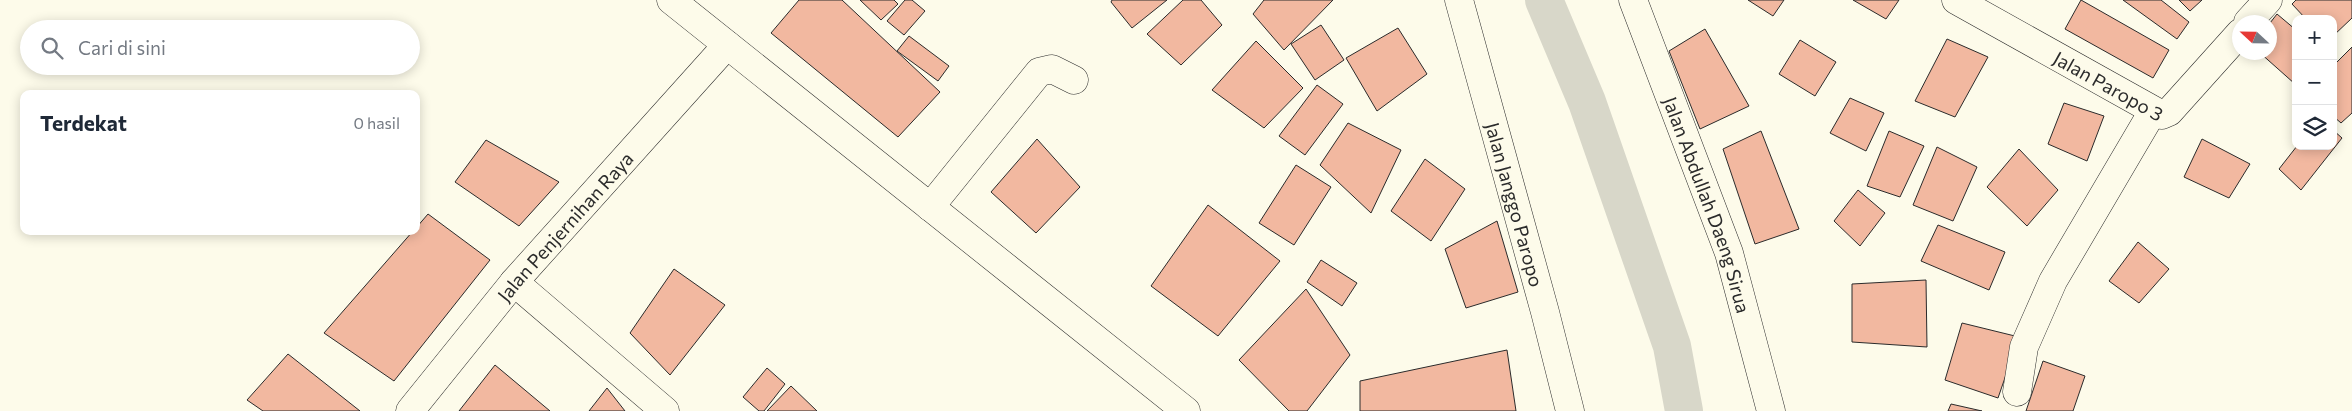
<!DOCTYPE html>
<html lang="id">
<meta charset="utf-8">
<style>
:root{--surface:#fff;--page:#f2f2f3;--text:#1f2937;--muted:#747a83;--line:#e0e1e3}
body{margin:0;font-family:Commissioner,sans-serif;background:var(--page);color:var(--text)}
.controls{position:absolute;right:15px;top:15px;display:grid;overflow:hidden;border-radius:10px;box-shadow:0 2px 12px #0003}
.controls button{width:45px;height:45px;display:grid;place-items:center;padding:0;border:0;border-bottom:1px solid var(--line);background:var(--surface);color:var(--text);font:25px sans-serif}
.compass{position:absolute;left:2232px;top:15px;width:45px;height:45px;border-radius:50%;background:var(--surface);box-shadow:0 2px 12px #0003;rotate:292deg}
.list{margin:0;padding:0;list-style:none}
h2{display:flex;justify-content:space-between;align-items:center;height:65px;margin:0;padding:0 20px;font-size:21px}
h2 small{font-size:16px;font-weight:400;color:var(--muted)}
.icon{flex:none;width:28px;height:28px;fill:none;stroke:currentColor;stroke-width:2;stroke-linecap:round;stroke-linejoin:round}
.map{position:relative;flex:none;width:2352px;height:411px;overflow:hidden}
.search{position:absolute;background:var(--surface);box-shadow:0 2px 12px #0003;left:20px;top:20px;width:400px;height:55px;display:flex;align-items:center;gap:12px;box-sizing:border-box;padding:0 18px;border-radius:28px;color:var(--muted);font-size:19px}
.panel{position:absolute;background:var(--surface);box-shadow:0 2px 12px #0003;left:20px;top:90px;width:400px;height:145px;border-radius:10px}
.map>svg:first-child{display:block}
.lines{fill:none;stroke-linecap:round;stroke-linejoin:round}
.canal{stroke:#d8d7c9;stroke-width:38}
.building{fill:#f2b8a0;stroke:#2b2b2b}
.minor-casing{stroke:#2b2b2b;stroke-width:29}
.major-casing{stroke:#2b2b2b;stroke-width:29}
.minor{stroke:#fdfbea;stroke-width:28}
.major{stroke:#fdfbea;stroke-width:28}
.labels{text-anchor:middle;dominant-baseline:central;stroke-width:4;stroke-linejoin:round;paint-order:stroke}
.street-label{font-size:19px;fill:#2b2b2b;stroke:#fdfbea}
</style>
<div class="map">
<svg width="2352" height="411" viewBox="0 0 2352 411">
<rect width="100%" height="100%" fill="#fdfbea"/>
<g class="lines">
<!-- canal -->
<path class="canal" d="M1544,0L1587,102L1672,346L1684,411"/>
</g>
<!-- building -->
<path class="building" d="M799,0H842L940,92L898,137L771,33Z
M860,0H894L898,4L881,20Z
M905,0H912L925,11L904,35L887,21Z
M1112,0H1167L1132,28L1111,2Z
M1183,0H1201L1222,25L1181,65L1147,34Z
M1264,0H1333L1284,50L1253,14Z
M1748,0H1784L1773,16Z
M1853,0H1899L1886,19Z
M2081,0L2169,50L2153,78L2065,29Z
M2123,0H2161L2189,22L2177,39Z
M2179,0H2202L2190,11Z
M2296,0H2352V18L2333,36V19H2306L2292,4Z
M2277,14L2296,30L2295,84L2259,52H2270V23Z
M1321,25L1344,60L1315,80L1291,44Z
M1398,28L1427,74L1377,111L1346,58Z
M1705,29L1749,106L1700,129L1669,51Z
M909,36L949,66L938,81L897,51Z
M1947,39L1988,57L1955,117L1915,101Z
M1800,40L1836,62L1815,96L1779,74Z
M1256,41L1303,88L1264,128L1212,90Z
M2352,47V113L2341,123L2333,116V66Z
M1317,85L1343,104L1305,155L1279,136Z
M1850,98L1884,113L1866,151L1830,133Z
M2064,103L2104,116L2087,161L2048,144Z
M1348,123L1401,150L1371,213L1320,165Z
M2333,130L2342,138L2301,190L2279,169L2297,146H2333Z
M1761,131L1799,229L1755,244L1723,149Z
M1889,131L1924,146L1900,197L1867,186Z
M1037,139L1080,187L1036,233L991,192Z
M2202,139L2250,164L2229,198L2184,177Z
M486,140L559,182L519,226L455,182Z
M1937,147L1977,167L1953,221L1913,205Z
M2019,149L2058,190L2027,226L1987,187Z
M1425,159L1465,189L1431,241L1391,211Z
M1296,165L1331,187L1294,245L1259,223Z
M1858,190L1885,213L1860,246L1834,221Z
M1208,205L1280,261L1218,336L1151,286Z
M428,214L490,260L394,381L324,333L413,231H416V228Z
M1497,221L1518,292L1466,308L1445,249Z
M1938,225L2005,252L1989,290L1921,261Z
M2138,242L2169,269L2139,303L2109,281Z
M1321,260L1357,283L1342,306L1307,282Z
M674,269L725,305L670,375L630,333Z
M1926,280L1927,347L1852,342V284Z
M1306,289L1350,355L1307,411H1289L1239,360Z
M1962,323L2019,337L1998,398L1945,380Z
M1507,350L1516,411H1360V381Z
M288,354L360,411H263L247,400Z
M2043,361L2085,376L2073,411H2026Z
M495,365L550,411H459Z
M767,368L785,384L764,411H759L743,397Z
M791,386L817,411H767Z
M607,388L625,411H589Z
M1951,404L1982,411H1948Z"/>
<g class="lines">
<!-- minor casing -->
<g class="minor-casing">
<g id="minor">
<path d="M671,0L1186,411"/>
<path id="s1" d="M1459,0L1545,312L1570,411"/>
<path id="s2" d="M1956,0L2162,115L2169,112L2240,33"/>
<path d="M2248,22L2268,0"/>
<path d="M930,207L1039,72L1052,69L1074,80"/>
<path d="M514,282L665,411"/>
<path d="M2017,392L2024,347L2053,281L2153,111"/>
<path id="s3" d="M410,411L514,282L727,45"/>
</g>
</g>
<!-- major casing -->
<g class="major-casing">
<g id="major">
<path id="s4" d="M1633,0L1729,253L1771,411"/>
</g>
</g>
<!-- minor -->
<use href="#minor" class="minor"/>
<!-- major -->
<use href="#major" class="major"/>
</g>
<g class="labels">
<!-- street labels -->
<g class="street-label">
<text stroke="none"><textPath href="#s2" startOffset="175">Jalan Paropo 3</textPath></text>
<text stroke="none"><textPath href="#s4" startOffset="218">Jalan Abdullah Daeng Sirua</textPath></text>
<text stroke="none"><textPath href="#s1" startOffset="212">Jalan Janggo Paropo</textPath></text>
<text stroke="none"><textPath href="#s3" startOffset="241">Jalan Penjernihan Raya</textPath></text>
</g>
</g>
</svg>
<div class="controls">
<button>+</button>
<button>−</button>
<button><svg class="icon" aria-label="layers" viewBox="0 0 24 24"><path d="M12 4l9 5-9 5-9-5zM3 14l9 5 9-5"/></svg></button>
</div>
<svg class="compass" viewBox="-18 -18 36 36"><path d="M0-13l5 13h-10z" fill="#e53935"/><path d="M0 13l5-13h-10z" fill="#747a83"/></svg>
<div class="search"><svg class="icon" aria-label="search" viewBox="0 0 24 24"><circle cx="10" cy="10" r="6"/><path d="M15 15l6 6"/></svg>Cari di sini</div>
<section class="panel">
<h2>Terdekat<small>0 hasil</small></h2>
<ul class="list">
</ul>
</section>
</div>
